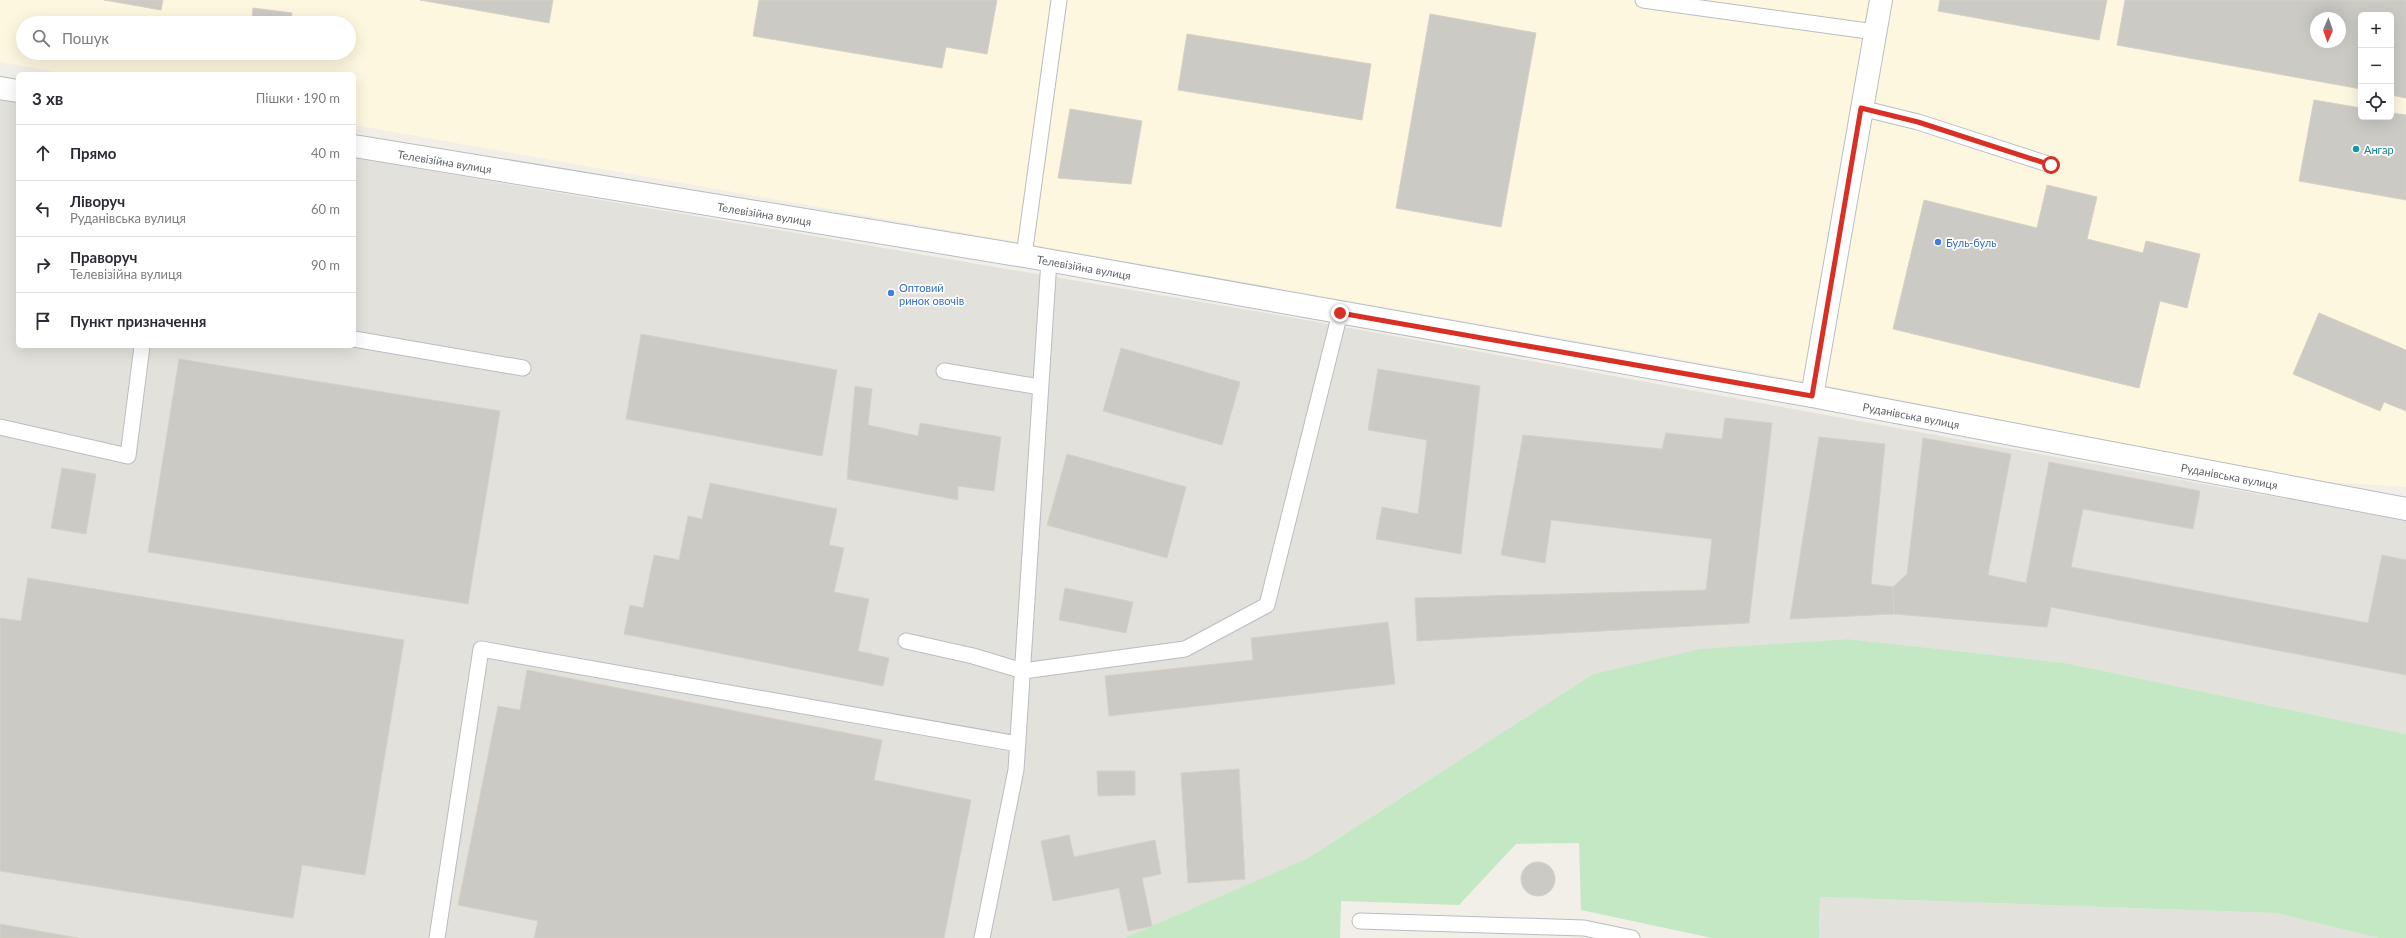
<!DOCTYPE html>
<html lang="uk">
<meta charset="utf-8">
<style>
:root{--surface:#fff;--page:#f7f7f7;--text:#2b2b33;--muted:#7c7c81;--line:#e1e1e2}
body{margin:0;font-family:Lato,sans-serif;background:var(--page);color:var(--text)}
.controls{position:absolute;right:12px;top:12px;display:grid;overflow:hidden;border-radius:6px;box-shadow:0 4px 16px #0002}
.controls button{width:36px;height:36px;display:grid;place-items:center;padding:0;border:0;border-bottom:1px solid var(--line);background:var(--surface);color:var(--text);font:20px sans-serif}
.compass{position:absolute;left:2310px;top:12px;width:36px;height:36px;border-radius:50%;background:var(--surface);box-shadow:0 4px 16px #0002;rotate:182deg}
.stop{position:absolute;width:12px;height:12px;margin:-9px;border:3px solid #d93025;border-radius:50%;background:#fff}
.stop.end{background:#d93025;border-color:#fff;box-shadow:0 1px 4px #0008}
.list{margin:0;padding:0;list-style:none}
h2{display:flex;justify-content:space-between;align-items:center;height:52px;margin:0;padding:0 16px;font-size:17px}
h2 small{font-size:13px;font-weight:400;color:var(--muted)}
.list li{display:grid;grid-template-columns:26px 1fr auto;gap:12px;align-items:center;box-sizing:border-box;height:56px;padding:0 16px;border-top:1px solid var(--line)}
.list b{display:block;font-size:15px;white-space:nowrap}
.list p{margin:0;font-size:13px;white-space:nowrap;color:var(--muted)}
.list em{font-size:13px;font-style:normal;color:var(--muted)}
.icon{flex:none;width:22px;height:22px;fill:none;stroke:currentColor;stroke-width:2;stroke-linecap:round;stroke-linejoin:round}
.map{position:relative;flex:none;width:2406px;height:938px;overflow:hidden}
.search{position:absolute;background:var(--surface);box-shadow:0 4px 16px #0002;left:16px;top:16px;width:340px;height:44px;display:flex;align-items:center;gap:10px;box-sizing:border-box;padding:0 14px;border-radius:22px;color:var(--muted);font-size:15px}
.panel{position:absolute;background:var(--surface);box-shadow:0 4px 16px #0002;left:16px;top:72px;width:340px;height:276px;border-radius:6px}
.map>svg:first-child{display:block}
.commercial{fill:#fef7df;fill-rule:evenodd}
.industrial{fill:#e2e1db}
.green{fill:#c4e8c4}
.building{fill:#cccac4;stroke:#d6d1c5;fill-rule:evenodd}
.lines{fill:none;stroke-linecap:round;stroke-linejoin:round}
.service-casing{stroke:#b9bcc1;stroke-width:17}
.minor-casing{stroke:#b9bcc1;stroke-width:24}
.service{stroke:#fff;stroke-width:15}
.minor{stroke:#fff;stroke-width:22}
.route{stroke:#d93025;stroke-width:5}
.culture-dot{fill:#0f9aa8;stroke:#fff;stroke-width:1.5}
.shop-dot{fill:#3f7fe0;stroke:#fff;stroke-width:1.5}
.labels{text-anchor:middle;dominant-baseline:central;stroke-width:3.5;stroke-linejoin:round;paint-order:stroke}
.culture-label{font-size:11px;fill:#0d838f;stroke:#fff;text-anchor:start}
.street-label{font-size:11px;fill:#5e6368;stroke:#fff}
.shop-label{font-size:11px;fill:#366cbe;stroke:#fff;text-anchor:start}
</style>
<div class="map">
<svg width="2406" height="938" viewBox="0 0 2406 938">
<rect width="100%" height="100%" fill="#f1efe7"/>
<!-- commercial -->
<path class="commercial" d="M0,0H2406V487L2315,481L1804,381L354,125V74H68L0,62ZM2361,15H2391V117H2361ZM2316,18H2340V42H2316ZM23,23H349V53H23Z"/>
<!-- industrial -->
<path class="industrial" d="M0,98L18,101V346H354V158L1295,318L2406,521V734L2065,663L1848,639L1701,649L1593,674L1308,858L1124,938H0Z
M1820,897L2276,913L2379,938H1819Z"/>
<!-- green -->
<path class="green" d="M1848,639L2065,663L2406,734V938H2379L2276,913L1820,897L1819,938H1712L1581,910L1579,843L1516,844L1459,905L1341,901L1340,938H1124L1308,858L1593,674L1700,649Z"/>
<!-- building -->
<path class="building" d="M104,0H163L161,10Z
M420,0H553L549,23Z
M759,0H997L987,54L946,47L942,68L753,36Z
M1940,0H2107L2099,40L1938,11Z
M2125,0H2406V98L2391,95V15H2361V89L2117,45ZM2316,18H2340V42H2316Z
M253,8L292,13L291,23H252Z
M1430,14L1536,33L1501,227L1396,208Z
M1187,34L1371,64L1362,120L1178,90Z
M2314,100L2361,108V117H2391V113L2406,115V200L2299,181Z
M1070,109L1142,121L1131,184L1058,178Z
M2047,185L2097,197L2087,239L2143,253L2146,241L2200,254L2187,308L2160,301L2139,388L1893,329L1924,200L2037,228Z
M2319,313L2406,350V411L2384,402L2380,411L2293,374Z
M641,334L837,370L822,456L626,419Z
M1121,348L1240,382L1222,445L1103,411Z
M179,359L500,411L468,604L148,552Z
M1378,369L1480,386L1461,554L1376,539L1382,507L1418,514L1427,440L1368,430Z
M855,386L872,389L868,425L918,436L920,423L1001,437L994,491L958,486V500L847,479Z
M1725,418L1772,423L1749,623L1417,641L1415,598L1706,590L1712,539L1551,520L1545,563L1501,555L1523,435L1662,449L1666,433L1722,439Z
M1819,437L1885,444L1871,584L1893,587L1894,614L1790,619Z
M1923,438L2011,454L1988,575L2026,583L2049,462L2200,491L2193,529L2083,509L2071,567L2368,623L2382,555L2406,560V675L2051,607L2047,627L1894,614L1893,587L1907,574Z
M1067,454L1186,487L1167,558L1047,525Z
M62,468L96,474L86,534L51,528Z
M710,483L837,509L829,545L844,548L834,592L869,599L858,651L889,658L883,686L624,634L630,605L643,608L654,555L679,560L688,516L702,519Z
M28,578L404,640L365,875L302,865L293,918L0,871V618L21,621Z
M1065,588L1133,602L1126,633L1059,620Z
M1388,622L1395,684L1109,716L1105,676L1253,660L1251,638Z
M527,670L882,740L874,780L971,800L944,938H534L538,921L458,905L498,706L520,710Z
M1239,769L1245,879L1188,883L1181,773Z
M1097,771H1135V795L1098,796Z
M1069,835L1074,857L1155,840L1161,874L1142,878L1152,926L1128,931L1119,888L1053,901L1041,841Z
M1521 879a17 17 0 1 1 34 0a17 17 0 1 1-34 0Z
M0,924L78,938H0Z"/>
<g class="lines">
<!-- service casing -->
<g class="service-casing">
<path id="service" d="M1643,0L1875,32
M1861,108L1918,122L2051,165
M1024,256L1059,0
M354,339L523,368
M944,371L1040,387
M0,427L128,456L142,346
M906,641L973,656L1023,671L1185,649L1267,605L1340,313
M1360,921L1584,928L1632,938
M437,938L481,649L1018,744
M982,938L1016,770L1049,260"/>
</g>
<!-- minor casing -->
<g class="minor-casing">
<g id="minor">
<path id="s1" d="M1881,0L1812,396L2406,509"/>
<path d="M0,88L18,91"/>
<path id="s2" d="M354,146L1024,256L1812,396"/>
</g>
</g>
<!-- service -->
<use href="#service" class="service"/>
<!-- minor -->
<use href="#minor" class="minor"/>
</g>
<g class="lines">
<!-- route -->
<path class="route" d="M1340,313L1812,396L1861,108L1918,122L2051,165"/>
</g>
<!-- markers -->
<circle class="culture-dot" cx="2356" cy="149" r="4"/>
<g class="shop-dot">
<circle cx="1938" cy="242" r="4"/>
<circle cx="891" cy="293" r="4"/>
</g>
<g class="labels">
<!-- culture labels -->
<g class="culture-label">
<text x="2364" y="149">Ангар</text>
</g>
<!-- street labels -->
<g class="street-label">
<text stroke="none"><textPath href="#s2" startOffset="92">Телевізійна вулиця</textPath></text>
<text stroke="none"><textPath href="#s2" startOffset="416">Телевізійна вулиця</textPath></text>
<text stroke="none"><textPath href="#s2" startOffset="740">Телевізійна вулиця</textPath></text>
<text stroke="none"><textPath href="#s1" startOffset="503">Руданівська вулиця</textPath></text>
<text stroke="none"><textPath href="#s1" startOffset="827">Руданівська вулиця</textPath></text>
</g>
<!-- shop labels -->
<g class="shop-label">
<text x="1946" y="242">Буль-буль</text>
<text x="899" y="287">Оптовий<tspan x="899" dy="13">ринок овочів</tspan></text>
</g>
</g>
</svg>
<div class="controls">
<button>+</button>
<button>−</button>
<button><svg class="icon" aria-label="locate" viewBox="0 0 24 24"><circle cx="12" cy="12" r="6"/><path d="M12 2v4M12 18v4M2 12h4M18 12h4"/></svg></button>
</div>
<svg class="compass" viewBox="-18 -18 36 36"><path d="M0-13l5 13h-10z" fill="#e53935"/><path d="M0 13l5-13h-10z" fill="#7c7c81"/></svg>
<div class="stop" style="left:2051px;top:165px"></div>
<div class="stop end" style="left:1340px;top:313px"></div>
<div class="search"><svg class="icon" aria-label="search" viewBox="0 0 24 24"><circle cx="10" cy="10" r="6"/><path d="M15 15l6 6"/></svg>Пошук</div>
<section class="panel">
<h2>3 хв<small>Пішки · 190 m</small></h2>
<ul class="list">
<li><svg class="icon" aria-label="ahead" viewBox="0 0 24 24"><path d="M12 20V5M6 11l6-6 6 6"/></svg><div><b>Прямо</b></div><em>40 m</em></li>
<li><svg class="icon" aria-label="left" viewBox="0 0 24 24"><path d="M17 20v-9H6M10 6l-5 5 5 5"/></svg><div><b>Ліворуч</b><p>Руданівська вулиця</p></div><em>60 m</em></li>
<li><svg class="icon" aria-label="right" viewBox="0 0 24 24"><path d="M7 20v-9h11M14 6l5 5-5 5"/></svg><div><b>Праворуч</b><p>Телевізійна вулиця</p></div><em>90 m</em></li>
<li><svg class="icon" aria-label="arrive" viewBox="0 0 24 24"><path d="M6 21V4h12l-3 4 3 4H6"/></svg><div><b>Пункт призначення</b></div></li>
</ul>
</section>
</div>
